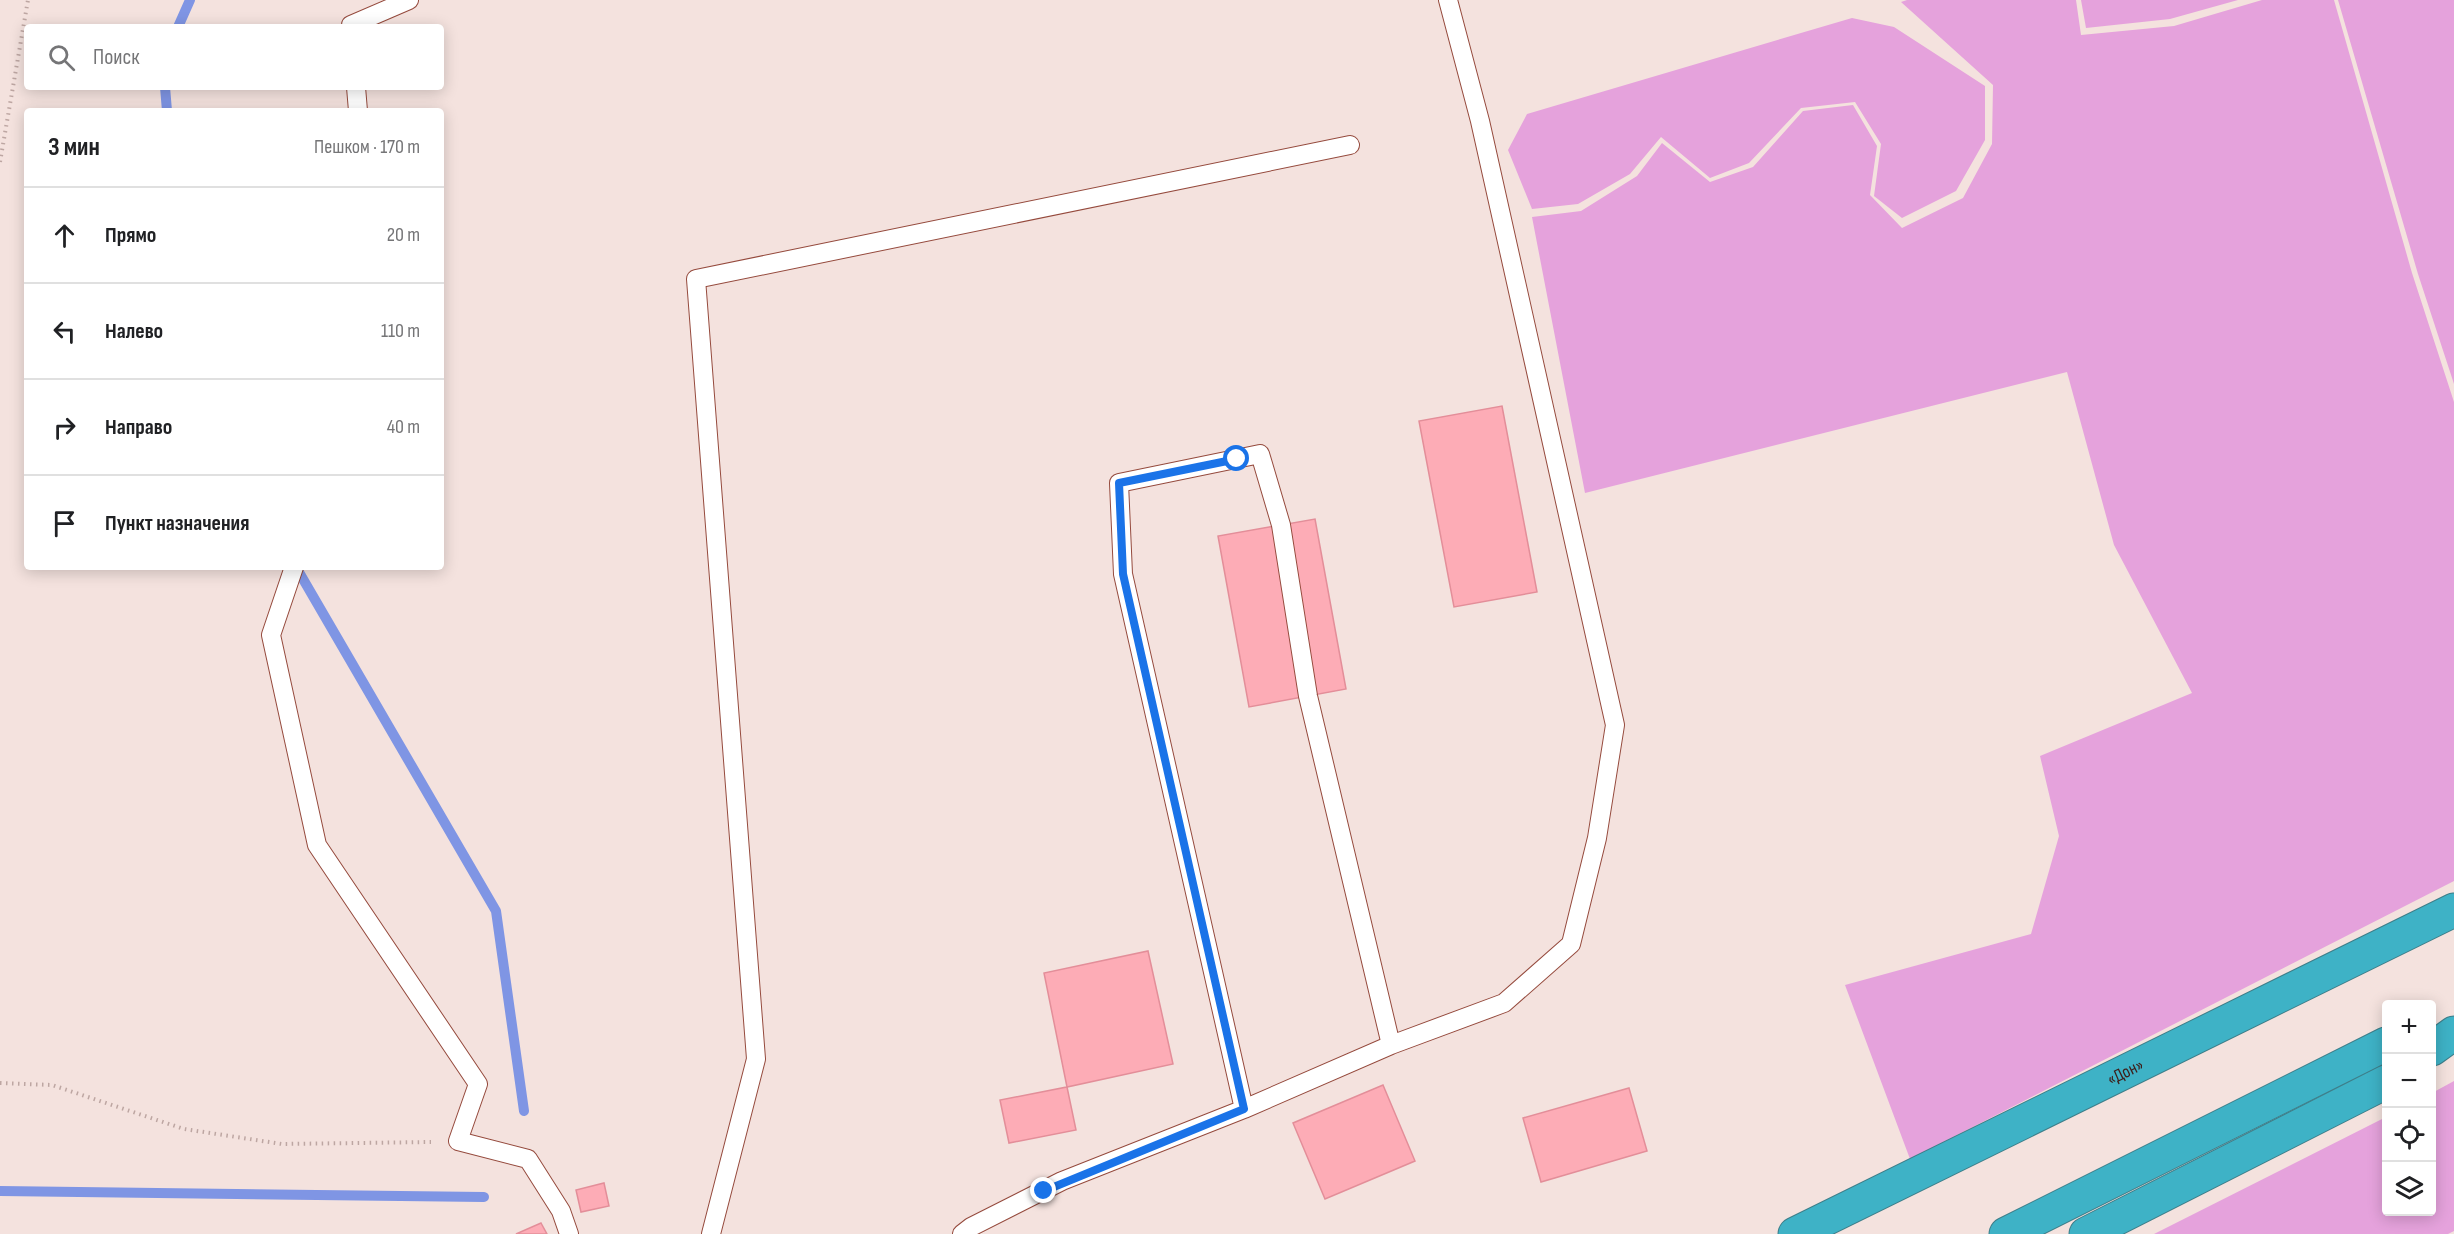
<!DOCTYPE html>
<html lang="ru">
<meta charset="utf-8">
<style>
:root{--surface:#fff;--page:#f6f6f6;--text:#202124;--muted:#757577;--line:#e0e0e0}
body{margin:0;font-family:"Sofia Sans Condensed",sans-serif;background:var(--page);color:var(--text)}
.controls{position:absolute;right:18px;bottom:18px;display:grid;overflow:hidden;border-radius:6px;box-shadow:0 3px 15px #0003}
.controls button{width:54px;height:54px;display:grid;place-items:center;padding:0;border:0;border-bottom:2px solid var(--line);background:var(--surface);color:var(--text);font:30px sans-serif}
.stop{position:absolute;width:18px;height:18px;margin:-14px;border:4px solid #1a73e8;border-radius:50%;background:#fff}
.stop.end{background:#1a73e8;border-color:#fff;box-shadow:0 2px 6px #0008}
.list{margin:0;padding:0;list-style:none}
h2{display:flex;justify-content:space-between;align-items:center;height:78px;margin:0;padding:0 24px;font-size:26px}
h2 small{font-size:20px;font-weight:400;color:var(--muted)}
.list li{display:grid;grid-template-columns:39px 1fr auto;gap:18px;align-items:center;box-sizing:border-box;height:96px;padding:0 24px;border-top:2px solid var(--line)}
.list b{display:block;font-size:22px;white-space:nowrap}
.list em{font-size:20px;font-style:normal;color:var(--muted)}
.icon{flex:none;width:33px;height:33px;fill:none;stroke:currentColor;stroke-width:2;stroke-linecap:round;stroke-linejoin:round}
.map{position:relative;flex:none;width:2454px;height:1234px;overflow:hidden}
.search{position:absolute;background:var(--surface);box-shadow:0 3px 15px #0003;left:24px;top:24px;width:420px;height:66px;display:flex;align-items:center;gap:15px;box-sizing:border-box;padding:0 21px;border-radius:6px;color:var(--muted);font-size:22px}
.panel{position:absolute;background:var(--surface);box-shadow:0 3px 15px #0003;left:24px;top:108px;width:420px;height:462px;border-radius:6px}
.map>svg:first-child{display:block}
.green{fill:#e5a2dc}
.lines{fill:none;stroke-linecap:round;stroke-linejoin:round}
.stream{stroke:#7f95e4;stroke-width:10}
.building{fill:#fdacb6;stroke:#e38e99;stroke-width:1.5}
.lane-casing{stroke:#954a3d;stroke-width:20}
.highway-casing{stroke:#3e7e89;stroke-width:35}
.path{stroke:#bda6a2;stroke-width:4;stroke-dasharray:1.5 4.5;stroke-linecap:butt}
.lane{stroke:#fff;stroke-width:18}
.highway{stroke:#3eb2c6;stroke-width:33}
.route{stroke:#1a73e8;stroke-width:8}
.labels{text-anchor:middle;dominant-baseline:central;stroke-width:5;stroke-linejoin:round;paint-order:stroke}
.street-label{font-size:18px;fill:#3e1d18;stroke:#fff}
</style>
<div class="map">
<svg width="2454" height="1234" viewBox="0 0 2454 1234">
<rect width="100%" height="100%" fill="#f4e2de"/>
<!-- green -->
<path class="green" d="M1907,0H2076L2081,35L2174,26L2262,0H2334L2412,273L2454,402V881L1910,1159L1845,985L2031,934L2059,836L2040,756L2192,693L2114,545L2067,372L1585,493L1532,217L1581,211L1637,176L1662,143L1710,182L1753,167L1803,111L1853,105L1877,146L1870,195L1902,228L1963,198L1992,144L1993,85L1901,2Z
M2081,0H2238L2170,19L2086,28Z
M2338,0H2454V384L2418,274Z
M1852,18L1894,27L1985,86V140L1956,191L1902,218L1874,196L1881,144L1855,102L1801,108L1749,163L1710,178L1661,137L1630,174L1578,204L1532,209L1508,150L1527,114Z
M2454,1081V1231L2448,1234H2154L2386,1117V1212H2432V1093Z"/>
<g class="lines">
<!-- stream -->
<path class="stream" d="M178,27L190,0
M165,87L167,111
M296,567L496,911L524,1111
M0,1191L484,1197"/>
</g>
<!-- building -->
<path class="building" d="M1502,406L1537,592L1454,607L1419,421Z
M1315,519L1346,689L1249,707L1218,536Z
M1148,951L1173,1064L1067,1087L1044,973Z
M1383,1085L1415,1161L1325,1199L1293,1123Z
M1067,1087L1076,1130L1009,1143L1000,1100Z
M1629,1088L1647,1151L1541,1182L1523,1118Z
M604,1183L609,1206L581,1212L576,1190Z
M541,1223L547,1234H516Z"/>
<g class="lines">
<!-- lane casing -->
<g class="lane-casing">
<path id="lane" d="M351,27V25L409,0
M356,87L358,111
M294,567L271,635L317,845L478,1084L458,1141L528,1159L561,1211L569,1234
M1244,1109L1123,574L1119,483L1260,454L1281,525L1308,696L1391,1045
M711,1234L756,1059L696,279L1350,145
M962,1234L971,1227L1062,1181L1244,1109L1391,1045L1504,1003L1571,944L1597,838L1615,725L1480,121L1448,0"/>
</g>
<!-- highway casing -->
<g class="highway-casing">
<g id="highway">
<path d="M2432,1049L2454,1033"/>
<path id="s1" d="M1795,1234L2454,910"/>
<path d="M2006,1234L2386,1044"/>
<path d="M2086,1234L2386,1082"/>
</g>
</g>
<!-- path -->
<path class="path" d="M0,162L28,0
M0,1083L52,1085L184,1129L282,1144L431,1142"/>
<!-- lane -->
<use href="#lane" class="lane"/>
<!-- highway -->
<use href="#highway" class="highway"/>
</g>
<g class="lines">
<!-- route -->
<path class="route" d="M1044,1191L1244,1109L1123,574L1119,483L1237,459"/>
</g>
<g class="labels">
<!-- street labels -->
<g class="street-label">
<text stroke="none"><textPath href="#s1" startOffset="368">«Дон»</textPath></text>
</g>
</g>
</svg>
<div class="controls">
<button>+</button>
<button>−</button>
<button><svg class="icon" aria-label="locate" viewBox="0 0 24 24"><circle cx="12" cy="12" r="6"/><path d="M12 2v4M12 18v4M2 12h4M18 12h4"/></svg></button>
<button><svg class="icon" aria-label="layers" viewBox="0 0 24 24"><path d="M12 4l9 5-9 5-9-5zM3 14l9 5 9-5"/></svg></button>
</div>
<div class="stop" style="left:1237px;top:459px"></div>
<div class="stop end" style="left:1044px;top:1191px"></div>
<div class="search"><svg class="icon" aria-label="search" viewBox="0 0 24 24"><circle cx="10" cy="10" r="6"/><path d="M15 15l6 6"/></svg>Поиск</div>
<section class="panel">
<h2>3 мин<small>Пешком · 170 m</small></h2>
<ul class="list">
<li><svg class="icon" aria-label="ahead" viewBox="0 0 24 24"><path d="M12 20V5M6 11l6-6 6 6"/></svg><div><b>Прямо</b></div><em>20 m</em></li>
<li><svg class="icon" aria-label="left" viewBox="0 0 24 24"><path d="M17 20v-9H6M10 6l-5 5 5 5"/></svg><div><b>Налево</b></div><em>110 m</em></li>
<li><svg class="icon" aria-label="right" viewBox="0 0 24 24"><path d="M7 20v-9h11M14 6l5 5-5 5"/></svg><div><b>Направо</b></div><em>40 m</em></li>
<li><svg class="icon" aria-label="arrive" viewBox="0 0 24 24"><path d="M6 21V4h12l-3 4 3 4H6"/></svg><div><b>Пункт назначения</b></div></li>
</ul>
</section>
</div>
